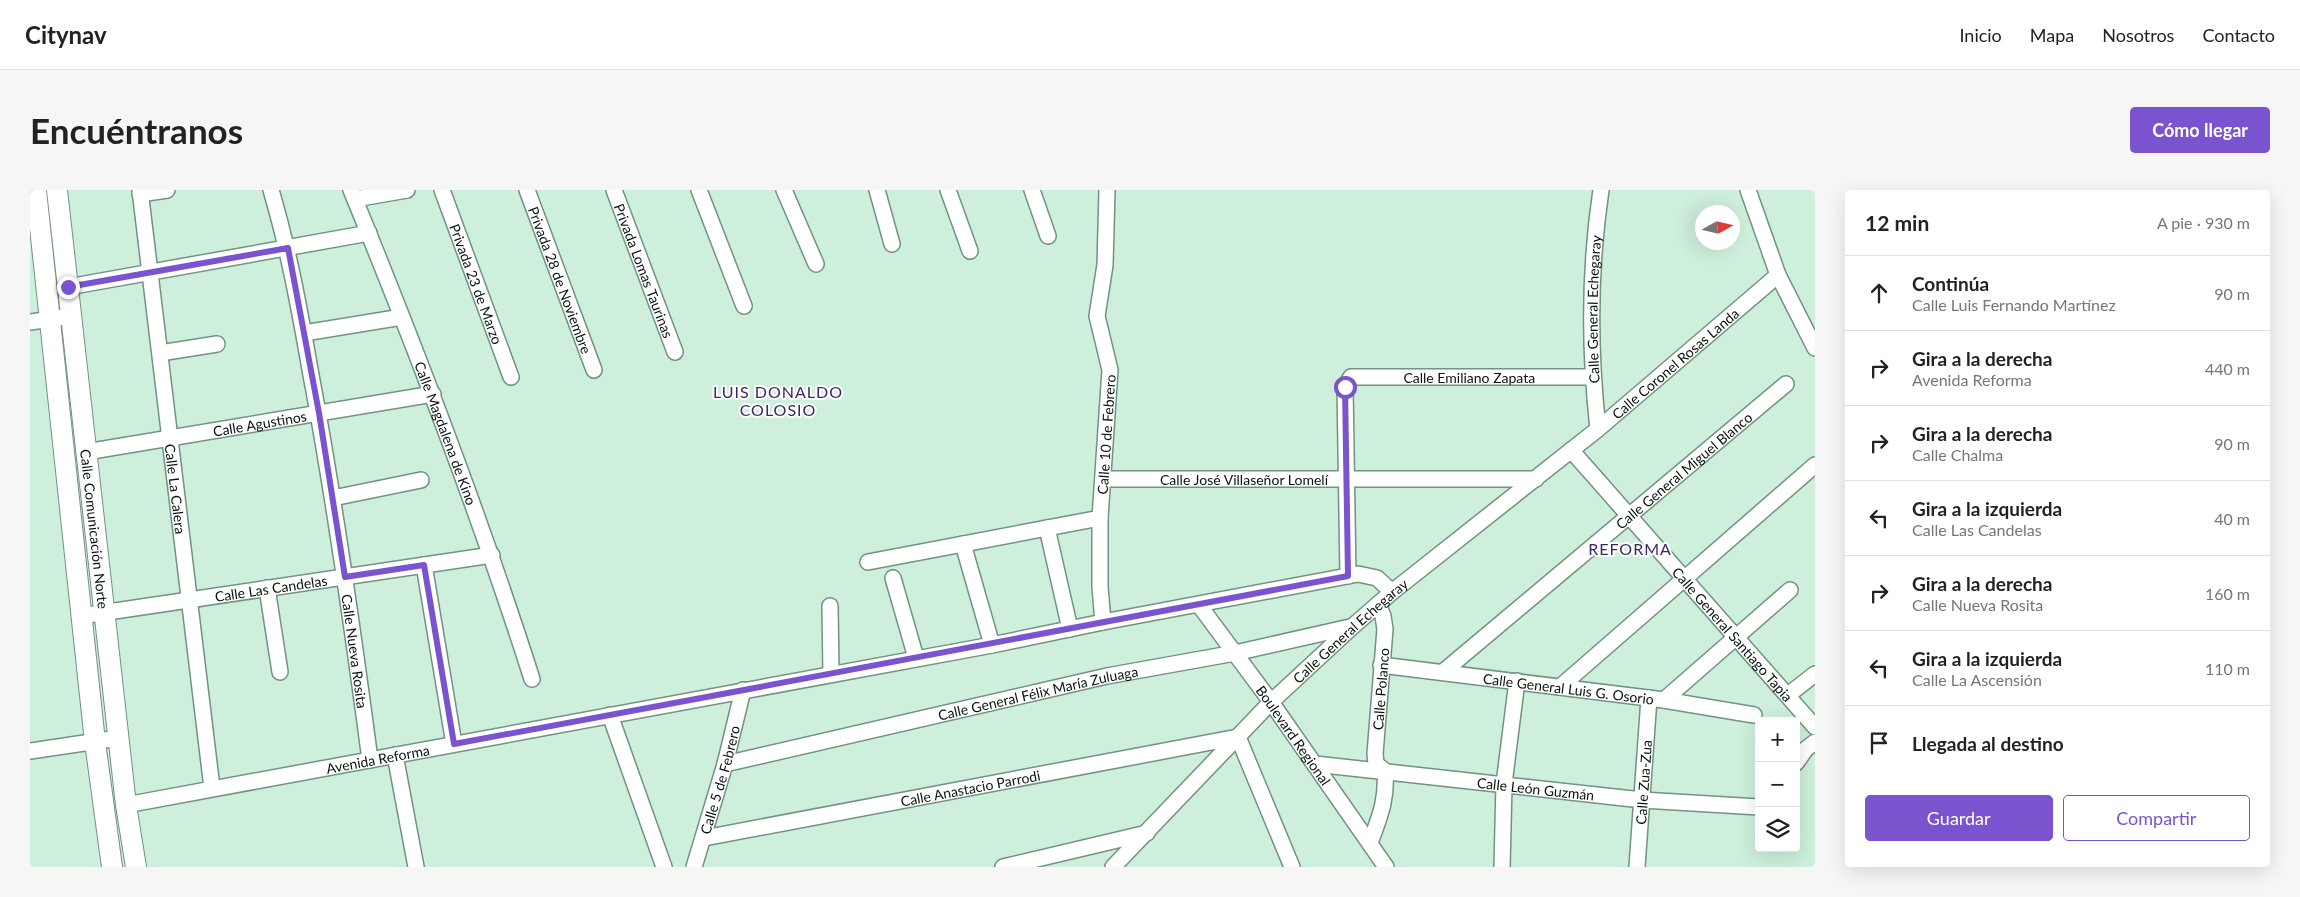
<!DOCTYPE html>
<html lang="es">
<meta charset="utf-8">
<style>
:root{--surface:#fff;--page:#f6f6f6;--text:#222;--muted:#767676;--line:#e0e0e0;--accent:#7954ce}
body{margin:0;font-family:Lato,sans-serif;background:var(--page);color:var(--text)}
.controls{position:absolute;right:15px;bottom:15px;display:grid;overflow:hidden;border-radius:5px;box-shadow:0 5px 20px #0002}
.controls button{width:45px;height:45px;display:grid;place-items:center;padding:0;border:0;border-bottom:1px solid var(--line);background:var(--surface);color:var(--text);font:25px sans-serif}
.compass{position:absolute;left:1665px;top:15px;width:45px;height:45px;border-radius:50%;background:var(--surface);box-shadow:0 5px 20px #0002;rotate:82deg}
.stop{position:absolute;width:15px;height:15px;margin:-11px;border:4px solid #7954ce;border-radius:50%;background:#fff}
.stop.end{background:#7954ce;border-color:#fff;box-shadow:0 1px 5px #0008}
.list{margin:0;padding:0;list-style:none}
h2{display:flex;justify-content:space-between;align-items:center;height:65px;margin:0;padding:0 20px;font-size:21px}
h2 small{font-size:16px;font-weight:400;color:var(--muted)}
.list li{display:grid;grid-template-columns:32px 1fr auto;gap:15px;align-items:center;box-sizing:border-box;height:75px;padding:0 20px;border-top:1px solid var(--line)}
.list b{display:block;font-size:19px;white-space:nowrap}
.list p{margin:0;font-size:16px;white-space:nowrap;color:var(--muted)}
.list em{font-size:16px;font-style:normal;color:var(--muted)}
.actions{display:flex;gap:10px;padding:15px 20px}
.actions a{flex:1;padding:11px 0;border:1px solid var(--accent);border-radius:5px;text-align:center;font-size:18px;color:var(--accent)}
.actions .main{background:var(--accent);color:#fff}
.icon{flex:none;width:28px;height:28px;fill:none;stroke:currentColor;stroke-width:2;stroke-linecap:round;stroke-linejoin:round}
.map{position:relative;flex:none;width:1785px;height:677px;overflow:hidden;border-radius:5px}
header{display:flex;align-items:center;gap:30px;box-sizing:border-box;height:70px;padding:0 25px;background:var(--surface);border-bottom:1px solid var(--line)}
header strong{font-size:24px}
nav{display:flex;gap:28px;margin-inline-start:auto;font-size:18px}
.intro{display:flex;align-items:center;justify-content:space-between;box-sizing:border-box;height:120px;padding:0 30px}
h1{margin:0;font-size:35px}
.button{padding:12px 22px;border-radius:5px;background:var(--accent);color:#fff;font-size:18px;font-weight:700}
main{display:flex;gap:30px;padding:0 30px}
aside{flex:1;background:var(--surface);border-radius:5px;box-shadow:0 5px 20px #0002}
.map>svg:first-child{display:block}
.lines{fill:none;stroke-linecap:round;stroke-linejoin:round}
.street-casing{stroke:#739280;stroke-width:18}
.secondary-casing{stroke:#739280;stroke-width:22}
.street{stroke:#fff;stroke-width:15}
.secondary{stroke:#fff;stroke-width:20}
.route{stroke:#7954ce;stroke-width:6}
.labels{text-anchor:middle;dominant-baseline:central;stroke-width:4;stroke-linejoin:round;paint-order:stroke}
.street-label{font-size:14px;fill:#07130d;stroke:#fff}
.quarter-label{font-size:16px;letter-spacing:1px;fill:#392863;stroke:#fff}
</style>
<header>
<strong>Citynav</strong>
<nav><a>Inicio</a><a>Mapa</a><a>Nosotros</a><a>Contacto</a></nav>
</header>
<div class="intro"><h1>Encuéntranos</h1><a class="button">Cómo llegar</a></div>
<main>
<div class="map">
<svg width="1785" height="677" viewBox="0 0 1785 677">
<rect width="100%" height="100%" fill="#ceefdc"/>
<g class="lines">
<!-- street casing -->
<g class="street-casing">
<g id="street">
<path id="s1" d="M110,0L182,598"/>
<path id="s2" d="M241,0C259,61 270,122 281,185C305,312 323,441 340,570"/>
<path id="s3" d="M321,0C387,161 449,323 502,489"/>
<path id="s4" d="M412,0L481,187"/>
<path id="s5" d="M497,0L564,180"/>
<path id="s6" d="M584,0L645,162"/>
<path d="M669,0L714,116"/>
<path d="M754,0L786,74"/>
<path d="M847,0L862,54"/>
<path d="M918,0L940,61"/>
<path d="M1002,0L1018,46"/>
<path d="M1718,0L1748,85L1785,158"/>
<path d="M110,4L137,0"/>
<path d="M325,9L377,0"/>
<path d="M38,97L339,43"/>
<path d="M0,132L41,126"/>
<path d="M274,143L372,127"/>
<path d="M130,163L187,154"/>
<path id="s7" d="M1568,239C1559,158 1559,80 1571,0"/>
<path id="s8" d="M1541,260L1785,537"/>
<path id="s9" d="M56,262L403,204"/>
<path id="s10" d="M1073,289H1506"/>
<path d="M303,308L391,290"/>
<path d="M1017,338L1040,439"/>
<path d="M933,354L962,455"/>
<path d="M838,372L1070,328"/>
<path d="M394,375L424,554"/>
<path id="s11" d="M1318,386L1315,197L1321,187H1562"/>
<path d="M863,388L886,468"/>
<path d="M237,398L250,482"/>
<path id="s12" d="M1169,415L1241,512L1356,677"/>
<path d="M800,416L801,484"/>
<path id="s13" d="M51,426L462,365"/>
<path id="s14" d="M1073,432L1070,397V328L1080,180L1067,126L1075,75L1077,0"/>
<path id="s15" d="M1351,475L1634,510L1724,525"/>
<path id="s16" d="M1413,482L1756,194"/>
<path d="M1530,497L1785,275"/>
<path d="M1758,505L1785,484"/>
<path d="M1634,510L1760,400"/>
<path d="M580,525L634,677"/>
<path d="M0,561L88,548"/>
<path d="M365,565L386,677"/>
<path d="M1766,573L1776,559L1785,552"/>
<path id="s17" d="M695,574L1077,486L1205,463L1320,437"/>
<path id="s18" d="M1285,574L1612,610L1729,617"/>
<path id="s19" d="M96,615L962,455L1073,432L1328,384L1347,388L1362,402"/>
<path id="s20" d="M674,648L1208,547L1262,677"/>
<path id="s21" d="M1340,653C1350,626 1357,610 1355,581L1346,574L1345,564L1355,439L1353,426L1348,414"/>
<path id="s22" d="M664,677L695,574L713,500"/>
<path d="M973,677L1117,643"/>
<path id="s23" d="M1083,677L1241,512L1322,437L1362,402L1568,239L1748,85"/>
<path d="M1472,677L1474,594L1487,491"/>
<path id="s24" d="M1607,677L1619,508"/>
</g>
</g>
<!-- secondary casing -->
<g class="secondary-casing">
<g id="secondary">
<path d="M6,0L65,552L82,677"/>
<path id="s25" d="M27,0L96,615L106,677"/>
</g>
</g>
<!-- street -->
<use href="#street" class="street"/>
<!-- secondary -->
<use href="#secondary" class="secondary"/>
</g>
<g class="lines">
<!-- route -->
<path class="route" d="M38,97L258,58L289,223L315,387L394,375L424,554C722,498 1020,444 1318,386L1315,197"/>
</g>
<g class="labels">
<!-- street labels -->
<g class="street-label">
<text stroke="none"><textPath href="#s6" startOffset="86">Privada Lomas Taurinas</textPath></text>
<text stroke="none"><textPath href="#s5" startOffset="96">Privada 28 de Noviembre</textPath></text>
<text stroke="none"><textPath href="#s4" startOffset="100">Privada 23 de Marzo</textPath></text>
<text stroke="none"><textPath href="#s7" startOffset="120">Calle General Echegaray</textPath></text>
<text stroke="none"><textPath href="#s23" startOffset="756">Calle Coronel Rosas Landa</textPath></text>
<text stroke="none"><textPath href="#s11" startOffset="319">Calle Emiliano Zapata</textPath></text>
<text stroke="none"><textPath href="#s9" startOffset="176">Calle Agustinos</textPath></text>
<text stroke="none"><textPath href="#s3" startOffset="261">Calle Magdalena de Kino</textPath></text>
<text stroke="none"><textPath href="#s14" startOffset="188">Calle 10 de Febrero</textPath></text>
<text stroke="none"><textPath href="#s16" startOffset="314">Calle General Miguel Blanco</textPath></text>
<text stroke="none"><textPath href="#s10" startOffset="141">Calle José Villaseñor Lomelí</textPath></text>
<text stroke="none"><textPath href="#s1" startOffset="301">Calle La Calera</textPath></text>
<text stroke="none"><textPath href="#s25" startOffset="341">Calle Comunicación Norte</textPath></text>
<text stroke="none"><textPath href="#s13" startOffset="192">Calle Las Candelas</textPath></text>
<text stroke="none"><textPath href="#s23" startOffset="335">Calle General Echegaray</textPath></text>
<text stroke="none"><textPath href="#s8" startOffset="245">Calle General Santiago Tapia</textPath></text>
<text stroke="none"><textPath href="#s2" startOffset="469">Calle Nueva Rosita</textPath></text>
<text stroke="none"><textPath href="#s15" startOffset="189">Calle General Luis G. Osorio</textPath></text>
<text stroke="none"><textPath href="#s21" startOffset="161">Calle Polanco</textPath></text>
<text stroke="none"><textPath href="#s17" startOffset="321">Calle General Félix María Zuluaga</textPath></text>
<text stroke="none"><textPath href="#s12" startOffset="161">Boulevard Regional</textPath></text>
<text stroke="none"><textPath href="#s19" startOffset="256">Avenida Reforma</textPath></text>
<text stroke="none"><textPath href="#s22" startOffset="91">Calle 5 de Febrero</textPath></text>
<text stroke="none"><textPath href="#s24" startOffset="85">Calle Zua-Zua</textPath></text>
<text stroke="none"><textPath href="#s20" startOffset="271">Calle Anastacio Parrodi</textPath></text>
<text stroke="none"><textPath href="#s18" startOffset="222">Calle León Guzmán</textPath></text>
</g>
<!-- quarter labels -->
<g class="quarter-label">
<text x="748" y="201">LUIS DONALDO<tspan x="748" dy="18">COLOSIO</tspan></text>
<text x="1600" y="358">REFORMA</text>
</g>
</g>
</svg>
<div class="controls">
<button>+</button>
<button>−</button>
<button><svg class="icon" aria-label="layers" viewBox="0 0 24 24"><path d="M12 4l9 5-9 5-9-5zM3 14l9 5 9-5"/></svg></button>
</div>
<svg class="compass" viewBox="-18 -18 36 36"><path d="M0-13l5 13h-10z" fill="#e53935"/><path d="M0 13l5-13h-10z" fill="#767676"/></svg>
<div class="stop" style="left:1315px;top:197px"></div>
<div class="stop end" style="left:38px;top:97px"></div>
</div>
<aside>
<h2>12 min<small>A pie · 930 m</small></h2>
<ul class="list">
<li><svg class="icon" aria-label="ahead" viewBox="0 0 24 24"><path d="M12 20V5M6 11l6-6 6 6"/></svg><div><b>Continúa</b><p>Calle Luis Fernando Martínez</p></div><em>90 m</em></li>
<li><svg class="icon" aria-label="right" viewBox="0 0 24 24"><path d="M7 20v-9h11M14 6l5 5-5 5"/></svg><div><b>Gira a la derecha</b><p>Avenida Reforma</p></div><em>440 m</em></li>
<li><svg class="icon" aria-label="right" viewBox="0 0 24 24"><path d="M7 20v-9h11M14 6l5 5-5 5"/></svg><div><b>Gira a la derecha</b><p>Calle Chalma</p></div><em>90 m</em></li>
<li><svg class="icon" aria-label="left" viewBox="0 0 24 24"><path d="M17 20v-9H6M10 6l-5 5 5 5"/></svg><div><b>Gira a la izquierda</b><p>Calle Las Candelas</p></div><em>40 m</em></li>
<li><svg class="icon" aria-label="right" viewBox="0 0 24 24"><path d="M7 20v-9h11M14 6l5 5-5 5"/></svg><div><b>Gira a la derecha</b><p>Calle Nueva Rosita</p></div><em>160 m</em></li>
<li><svg class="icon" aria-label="left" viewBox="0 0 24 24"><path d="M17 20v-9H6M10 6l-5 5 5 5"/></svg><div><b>Gira a la izquierda</b><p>Calle La Ascensión</p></div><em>110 m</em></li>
<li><svg class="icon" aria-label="arrive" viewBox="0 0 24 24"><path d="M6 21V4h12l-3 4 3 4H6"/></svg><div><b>Llegada al destino</b></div></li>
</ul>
<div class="actions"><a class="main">Guardar</a><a>Compartir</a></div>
</aside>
</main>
